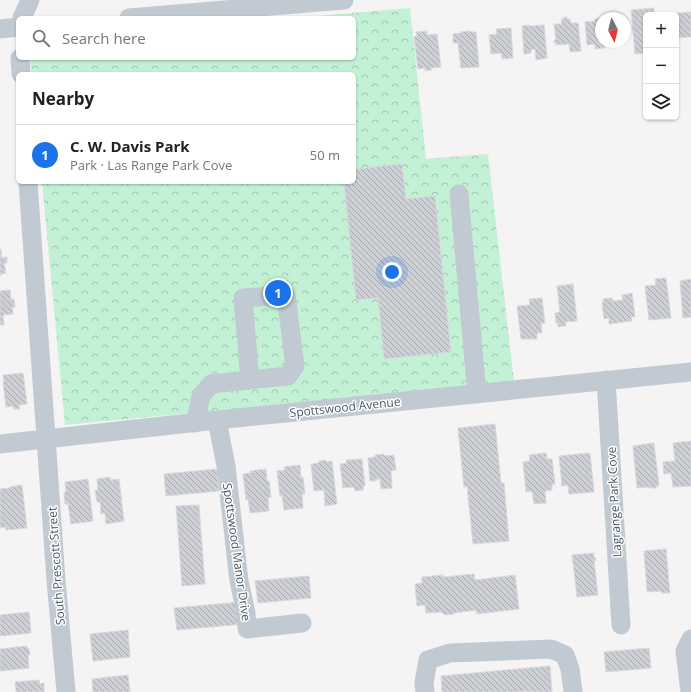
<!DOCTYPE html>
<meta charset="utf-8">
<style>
:root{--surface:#fff;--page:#f6f6f6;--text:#202124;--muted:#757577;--line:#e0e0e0;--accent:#1a73e8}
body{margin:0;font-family:"Open Sans",sans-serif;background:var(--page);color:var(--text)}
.controls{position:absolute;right:12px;top:12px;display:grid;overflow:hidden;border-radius:6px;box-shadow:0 1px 3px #0004}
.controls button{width:36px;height:36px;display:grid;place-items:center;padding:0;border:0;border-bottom:1px solid var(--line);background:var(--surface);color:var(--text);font:20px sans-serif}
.compass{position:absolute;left:595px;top:12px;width:36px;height:36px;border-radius:50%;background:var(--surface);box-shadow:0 1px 3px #0004;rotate:173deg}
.you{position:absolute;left:392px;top:272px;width:14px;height:14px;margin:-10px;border:3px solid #fff;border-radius:50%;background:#1a73e8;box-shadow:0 0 0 6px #1a73e833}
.badge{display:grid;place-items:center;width:26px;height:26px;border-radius:50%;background:var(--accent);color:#fff;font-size:13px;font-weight:700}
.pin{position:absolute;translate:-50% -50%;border:2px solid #fff;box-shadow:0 1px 4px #0006}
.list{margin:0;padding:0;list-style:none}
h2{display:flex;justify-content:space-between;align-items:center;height:52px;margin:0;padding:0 16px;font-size:17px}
h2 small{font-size:13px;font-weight:400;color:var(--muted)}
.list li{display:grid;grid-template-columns:26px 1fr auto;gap:12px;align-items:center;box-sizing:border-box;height:60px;padding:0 16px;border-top:1px solid var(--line)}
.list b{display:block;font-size:15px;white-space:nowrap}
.list p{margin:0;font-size:13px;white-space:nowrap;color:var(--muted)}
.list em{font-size:13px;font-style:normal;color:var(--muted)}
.icon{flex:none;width:22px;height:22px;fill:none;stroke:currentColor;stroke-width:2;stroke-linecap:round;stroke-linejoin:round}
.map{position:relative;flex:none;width:691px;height:692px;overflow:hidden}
.search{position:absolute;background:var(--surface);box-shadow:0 1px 3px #0004;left:16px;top:16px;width:340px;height:44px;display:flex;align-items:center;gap:10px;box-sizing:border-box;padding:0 14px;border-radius:6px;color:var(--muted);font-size:15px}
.panel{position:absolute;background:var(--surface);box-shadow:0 1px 3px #0004;left:16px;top:72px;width:340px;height:112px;border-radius:6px}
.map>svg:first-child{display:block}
.park{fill:url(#park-crowns)}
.building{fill:url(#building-back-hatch);stroke:#d7d9de}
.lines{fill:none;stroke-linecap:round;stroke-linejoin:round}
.minor{stroke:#c1cad2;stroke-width:19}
.labels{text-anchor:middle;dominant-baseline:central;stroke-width:3;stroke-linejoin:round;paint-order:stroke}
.street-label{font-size:12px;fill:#4a5661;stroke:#fff}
</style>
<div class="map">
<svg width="691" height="692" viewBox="0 0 691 692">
<defs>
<pattern id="park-crowns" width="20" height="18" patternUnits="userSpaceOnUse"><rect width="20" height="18" fill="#c3f1d5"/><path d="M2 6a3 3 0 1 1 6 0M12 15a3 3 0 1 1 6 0" fill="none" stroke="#a0c6b0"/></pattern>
<pattern id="building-back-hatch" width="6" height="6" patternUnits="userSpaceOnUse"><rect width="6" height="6" fill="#cdcfd5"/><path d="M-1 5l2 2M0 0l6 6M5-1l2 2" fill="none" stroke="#a8abb0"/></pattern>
</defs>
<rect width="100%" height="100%" fill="#f5f3f3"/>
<!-- park -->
<path class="park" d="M410,8L426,159L488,154L514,382L65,425L42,182H354V74H32L30,58H354V18H293Z"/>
<!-- building -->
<path class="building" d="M654,8V15H646V53L635,54L631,10Z
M691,12V37L676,38V16L677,15V13Z
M564,17H567V19H570L571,23H578L581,51L570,52L569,44L556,45V43H554V40H556L554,24H562L561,19H564Z
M601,18V42H609V43H605V48L595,49V44L587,45L585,22L595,21V19Z
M529,25V26L544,25L547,58L536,60L535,49L531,50V53L524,54L522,26Z
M511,28L513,58L502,59L501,53L491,54L489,35L497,34L496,29Z
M427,31V35L437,34L441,67L431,68L432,70L425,71V68L418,69L414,37L417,36L416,32Z
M470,31V32H476L479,67L461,68L458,43H453V34L461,33L460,32Z
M402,164L406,199L435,196L451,352L384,359L378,298L356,300L344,182H354V169Z
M0,249H1L2,258L7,257V263H4L6,273L1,274V275L0,276Z
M666,278L671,318L649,320L645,286L656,285L655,279Z
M691,279V317L683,318L680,281Z
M573,284L577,321L565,322L566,326L558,327V323H556L555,313L560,312L557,286Z
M10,290L11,300L14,299L15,307H12L13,314L3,315L4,325H0V291Z
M632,293L635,317H631L632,321L609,324V318L604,319L602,303H603V299L612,298L613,301L623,300L622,295Z
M542,298L545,323H541L542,333H537V339H521L517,306L530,305L529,299Z
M23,373L27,404L19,405L20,409H13V406L6,407L3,383L4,382L3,375Z
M495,424L501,483H504L509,541L473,544L467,486L464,487L458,428Z
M691,441V486L673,487L671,473L664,474L663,462L675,461L673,443Z
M654,443L659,486H656V488H650L649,487L637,488L633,446Z
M546,453L547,459H552L555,484L552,485V490L545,491L546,503L534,504L532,491L526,492L523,462L530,461L529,455Z
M590,453L594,492L569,494L568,485L562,486L559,456Z
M384,454V456L394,455L396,470L391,471L392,488L381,489L380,479H376V481H370L368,458L375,457V455Z
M362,459L365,486H363V490L355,491L354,487L343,488L340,464L347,463L346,460Z
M326,460V462L332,461L337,504L325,506L324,490L314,491L311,464L319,463V461Z
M300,465L301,478L303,477L305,494H302L303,508L284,510L282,496H280L277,471L285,470L284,467Z
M217,469L219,491L166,496L164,474Z
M266,469L267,481H269L271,497L268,498L269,511L250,513L248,499L246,500L243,474L251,473L250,471Z
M110,477L111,480L119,479L124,521L106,524L105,513L101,514L100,502H97L95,490H98L97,479Z
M88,479L93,521L71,524L68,504H65L64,492H66L65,482Z
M22,485L27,528L6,530V527L0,528V489L10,488V487Z
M199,505L205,584L182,586L176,506Z
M666,549L670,593H661V591L650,592V591L647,592L644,551Z
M594,553V558L595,557L596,561H594L598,595L577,597L572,555Z
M474,574L475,580L515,575L519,609L477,614L476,610L454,613V614L445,615L444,614H443L442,612L426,613L425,605L417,606L415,584L422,583V577L443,575V577Z
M309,576L311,598L258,603L255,581Z
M241,602L243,624L177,630L174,608Z
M29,612L31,633L0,636V615Z
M128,630L130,657L93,661L90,634Z
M27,646V648L29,649L30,654L28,656L29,668L1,671H0V649Z
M649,648L651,668L606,672L604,652Z
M550,666L552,692H529V691L515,692H442L441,676Z
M128,675L130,692H93L92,679Z
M39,680L40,684L44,683V692H16L15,682Z"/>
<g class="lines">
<!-- minor -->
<path class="minor" d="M22,18L30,0
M129,18L344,0
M0,29L18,27
M20,58L21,74
M28,182L56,580L66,692
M459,194L477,394
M606,380L621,625
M217,420L226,466L239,581L246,613L247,629L302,623
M195,423L201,396L211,384L288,376L295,366L286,295L243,298L250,380
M0,444L217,420L691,372
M425,692L424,683L428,660L450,653L551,649L565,655L570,669L573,692
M690,692L685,651L691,639"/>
</g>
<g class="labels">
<!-- street labels -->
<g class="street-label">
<text transform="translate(345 407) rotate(-6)">Spottswood Avenue</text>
<text transform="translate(614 502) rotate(-93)">Lagrange Park Cove</text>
<text transform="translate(237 552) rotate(82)">Spottswood Manor Drive</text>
<text transform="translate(56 566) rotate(-94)">South Prescott Street</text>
</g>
</g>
</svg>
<div class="controls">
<button>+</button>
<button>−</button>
<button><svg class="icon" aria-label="layers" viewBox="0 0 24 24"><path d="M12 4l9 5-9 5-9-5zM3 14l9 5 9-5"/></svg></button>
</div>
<svg class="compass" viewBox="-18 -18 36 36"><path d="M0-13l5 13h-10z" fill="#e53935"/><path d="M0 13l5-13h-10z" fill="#757577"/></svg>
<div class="you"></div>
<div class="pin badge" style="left:278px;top:293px">1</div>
<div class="search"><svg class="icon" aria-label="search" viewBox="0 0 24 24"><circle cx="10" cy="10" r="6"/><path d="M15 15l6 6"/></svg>Search here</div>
<section class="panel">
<h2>Nearby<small></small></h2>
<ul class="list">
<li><span class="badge">1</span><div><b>C. W. Davis Park</b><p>Park · Las Range Park Cove</p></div><em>50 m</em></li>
</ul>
</section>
</div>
